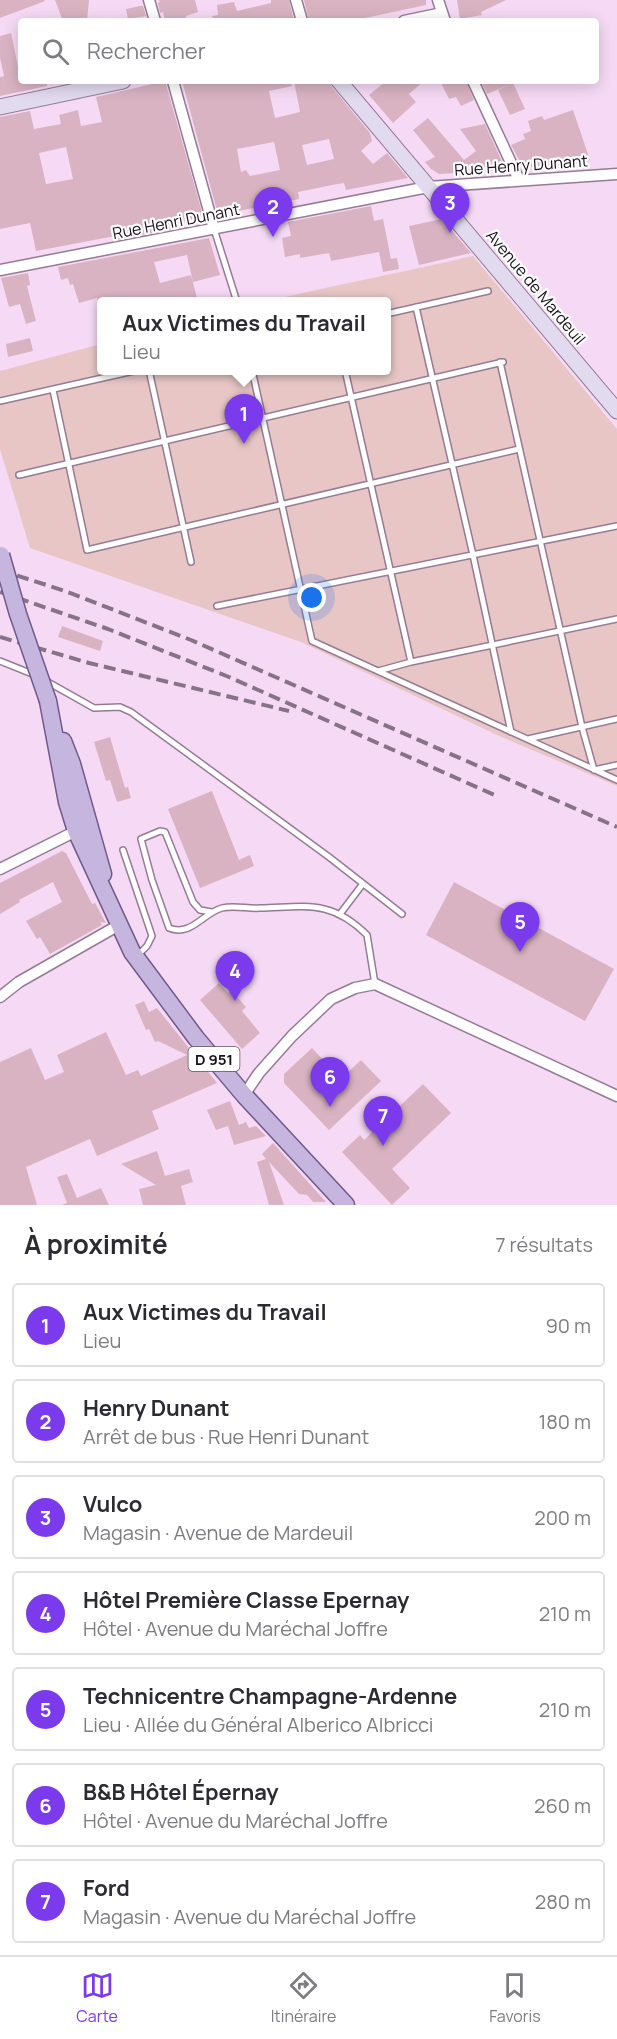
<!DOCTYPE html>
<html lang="fr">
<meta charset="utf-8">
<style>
:root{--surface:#fff;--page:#f7f7f7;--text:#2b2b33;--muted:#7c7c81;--line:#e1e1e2;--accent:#7c3aed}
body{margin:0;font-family:Manrope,sans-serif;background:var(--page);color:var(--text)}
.you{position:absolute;left:312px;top:598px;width:21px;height:21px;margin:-15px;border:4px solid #fff;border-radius:50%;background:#1a73e8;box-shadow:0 0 0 9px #1a73e833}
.badge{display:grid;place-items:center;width:39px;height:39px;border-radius:50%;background:var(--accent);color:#fff;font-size:20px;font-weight:700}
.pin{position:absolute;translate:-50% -50px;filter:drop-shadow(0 2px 3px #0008)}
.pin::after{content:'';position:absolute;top:32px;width:21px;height:18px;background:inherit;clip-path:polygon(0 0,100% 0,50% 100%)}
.popup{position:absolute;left:97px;top:297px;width:294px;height:78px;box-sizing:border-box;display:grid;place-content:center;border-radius:6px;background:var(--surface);filter:drop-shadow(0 2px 4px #0005);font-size:20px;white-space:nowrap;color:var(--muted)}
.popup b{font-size:22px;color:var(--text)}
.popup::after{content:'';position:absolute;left:50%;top:100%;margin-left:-12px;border:12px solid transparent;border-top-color:var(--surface)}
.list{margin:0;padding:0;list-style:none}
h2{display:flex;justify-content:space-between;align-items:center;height:78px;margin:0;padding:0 24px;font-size:26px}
h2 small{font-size:20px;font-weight:400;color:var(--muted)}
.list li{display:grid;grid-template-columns:39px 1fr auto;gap:18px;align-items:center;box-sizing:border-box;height:84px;margin:0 12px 12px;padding:0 12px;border:2px solid var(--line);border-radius:6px}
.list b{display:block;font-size:22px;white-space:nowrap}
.list p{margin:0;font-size:20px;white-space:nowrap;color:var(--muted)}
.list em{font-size:20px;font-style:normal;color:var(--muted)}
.icon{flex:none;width:33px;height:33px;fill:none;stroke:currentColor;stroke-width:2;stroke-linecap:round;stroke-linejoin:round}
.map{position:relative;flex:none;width:617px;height:1205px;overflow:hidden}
.search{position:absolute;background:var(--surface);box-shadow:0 3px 15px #0003;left:18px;right:18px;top:18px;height:66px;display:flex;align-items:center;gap:15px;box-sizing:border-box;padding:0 21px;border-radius:6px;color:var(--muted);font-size:22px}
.sheet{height:750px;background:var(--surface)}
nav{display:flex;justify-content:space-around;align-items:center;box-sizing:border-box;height:84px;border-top:2px solid var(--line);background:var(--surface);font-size:16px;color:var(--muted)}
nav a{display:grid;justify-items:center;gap:3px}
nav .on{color:var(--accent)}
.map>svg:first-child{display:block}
.green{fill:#e8c6c6}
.building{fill:#d9b3c2;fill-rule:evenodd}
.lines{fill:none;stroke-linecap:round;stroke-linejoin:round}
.lane-casing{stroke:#957b94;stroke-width:8}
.street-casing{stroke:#957b94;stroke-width:13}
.secondary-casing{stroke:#957b94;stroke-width:17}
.primary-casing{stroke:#705a8b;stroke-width:19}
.lane{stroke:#fff;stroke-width:5}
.street{stroke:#fff;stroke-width:10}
.secondary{stroke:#e2daef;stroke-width:15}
.primary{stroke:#c5b5df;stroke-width:16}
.rail{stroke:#867486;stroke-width:4;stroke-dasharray:12 6;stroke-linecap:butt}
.primary-bridge-casing{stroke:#705a8b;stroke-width:19;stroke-linecap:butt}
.primary-bridge{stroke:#c5b5df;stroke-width:16}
.labels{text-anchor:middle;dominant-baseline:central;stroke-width:4.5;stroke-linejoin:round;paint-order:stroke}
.shield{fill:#fff;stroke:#5d575d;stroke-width:1.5}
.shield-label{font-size:15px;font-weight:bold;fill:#180f18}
.street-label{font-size:16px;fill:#180f18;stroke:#fff}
</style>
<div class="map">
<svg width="617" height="1205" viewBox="0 0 617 1205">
<rect width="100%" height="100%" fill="#f6daf5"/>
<!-- green -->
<path class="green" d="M473,256L617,429V786L497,735L301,642L30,548L0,449V371L101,344V370H386V302L267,301C335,285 405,272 473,256Z"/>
<!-- building -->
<path class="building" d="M0,0H44L45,1L0,18Z
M55,0H89L87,21H63Z
M159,0H195L198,12L186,16L187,21H165L163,12L160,13L158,3L160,2Z
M271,0H289L294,21H213L212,16L218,15L217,5L234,2L237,11L271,3Z
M304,0H426V5L351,21H309Z
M457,0H506L481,12L482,15L460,19Z
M140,6H143L146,16L128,19L126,9Z
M11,33L21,81H47V86L0,96V77L4,76L0,58V36Z
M182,81H291L292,86L269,91L275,118L300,112L294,81H329L332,87L370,133L372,141L361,151L373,164L387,153L408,178L346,190L344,183L332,185L298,192L299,199L223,214L217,211ZM329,139L334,159L307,165L302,145ZM274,142L280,170L250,176L246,170L241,172L237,149Z
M386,81H424L409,94L416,102L393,123L369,95Z
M440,81H466L474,100L461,106L456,97L449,99Z
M481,81H516L513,83L525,109L510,115L498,90L511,84L487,94Z
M161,82L166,84L203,216L183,221V227L116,240L115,236L36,251L30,223L0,229V117L30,111L34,129L61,124L59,115L78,110L81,126L102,122L96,97ZM66,147L73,179L46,184L39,153Z
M573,110L590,160L580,164L526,167L522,165L511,145L525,139L523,134L531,131L528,121L542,116L544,120Z
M428,118L464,160L476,151L460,129L485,124L504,166L503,170L439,174L431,169L425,162L435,157L413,130Z
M371,206L374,221L383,219L391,259L397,258L399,269L383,272L379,252L331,261L329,253L300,258V254L285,257L282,238L291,236L288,222Z
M442,219L471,253L419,265L409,226Z
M209,238L220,275L193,282L187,255L154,262L160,283L191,275L198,302H98L97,298L79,303L73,284L70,285L68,278L61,280L58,267Z
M28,273L30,285L27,286L36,321L26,324L20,304L9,307L1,278Z
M30,338L33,351L8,357L6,344Z
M62,626L103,641L100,651L58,637Z
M110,737L125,788L128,787L131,798L117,802L110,780L106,781L94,742Z
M212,791L239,860L250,855L254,866L200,888L168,809Z
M62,851L66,853L92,904L95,903L106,923L100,922L102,925L50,954L40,937L37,939L26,921L62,902L53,882L19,900L20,902L0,914V883Z
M454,882L614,969L585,1021L426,935Z
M219,983L228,993L231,990L246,1007L242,1011L260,1033L242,1049L200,1000Z
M144,1001L149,1012L157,1008L217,1083L152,1111L159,1129L97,1156L90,1139L26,1167L37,1205H0V1062L31,1048L45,1080L64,1072L57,1055L106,1032L126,1075L138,1070L141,1076L187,1055L158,1041L155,1042L149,1029L146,1030L135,1005Z
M312,1048L341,1079L361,1060L381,1081L329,1130L284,1083V1074Z
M423,1084L451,1113L392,1169L410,1188L392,1205L342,1152L360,1135L364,1140Z
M230,1101L239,1125L246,1122L249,1128L256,1126L266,1136L234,1145L228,1126L216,1130L207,1110Z
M273,1143L300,1173L326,1202H313L307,1195L299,1194L269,1162L284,1205H269L257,1162L266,1159L262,1154Z
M157,1151L165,1176L189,1169L193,1182L181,1186L186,1205H143L139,1189L156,1185L121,1164Z
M67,1174L77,1198L101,1188L109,1205H62L67,1203L57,1177Z"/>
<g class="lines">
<!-- lane casing -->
<g class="lane-casing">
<path id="lane" d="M214,229L237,302
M416,307L473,555L511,732
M386,314L488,291
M500,362L582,727L594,770L617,765
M149,370L191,562
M252,370L312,641L617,780
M345,370L411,662
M53,390L87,550L519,449
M0,401L138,370
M19,475L503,362
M217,606L617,526
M0,661L35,675
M378,671L411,662L617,619
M46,681L94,708L120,707L131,712L329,857L402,914
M528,739L617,719
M123,850L152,936L147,946L137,956
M212,912L200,910L193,902L165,832L160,831L141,839L152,880L169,928C191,937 203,913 222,908C234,905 248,909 260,908C306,907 331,899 367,935L375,984
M340,914L362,885"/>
</g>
<!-- street casing -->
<g class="street-casing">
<path id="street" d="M149,0L155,21
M296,0L302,21
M438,0L445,21
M404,21L442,13
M173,81L214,229
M473,81L519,180
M0,270L428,187L617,174
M0,869L76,831
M0,997L19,982L119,925
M244,1095L259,1073L292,1036L331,999L355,988L375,984L617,1096"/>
</g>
<!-- secondary casing -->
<g class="secondary-casing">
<path id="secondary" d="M339,81L617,411
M0,107L123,81"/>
</g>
<!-- primary casing -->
<g class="primary-casing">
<path id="primary" d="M48,701L67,802L76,831L132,952L196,1038L244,1095L346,1205
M63,741L72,764L103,874"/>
</g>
<!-- lane -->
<use href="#lane" class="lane"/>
<!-- street -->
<use href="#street" class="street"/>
<!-- secondary -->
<use href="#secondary" class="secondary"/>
<!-- primary -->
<use href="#primary" class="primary"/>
<!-- rail -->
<path class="rail" d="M0,570L65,591L191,640L617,827
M0,592L108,629L229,677L499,797
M0,637L89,663L289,711"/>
<!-- primary-bridge casing -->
<g class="primary-bridge-casing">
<path id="primary-bridge" d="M1,555L18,614L48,701"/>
</g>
<!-- primary-bridge -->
<use href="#primary-bridge" class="primary-bridge"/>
</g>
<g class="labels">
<!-- shield labels -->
<rect class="shield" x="188.5" y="1047" width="51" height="24" rx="4.5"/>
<g class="shield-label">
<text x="214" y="1059">D 951</text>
</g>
<!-- street labels -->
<g class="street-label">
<text transform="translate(521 165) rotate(-4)">Rue Henry Dunant</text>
<text transform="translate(176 221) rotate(-11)">Rue Henri Dunant</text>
<text transform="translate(536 287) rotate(50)">Avenue de Mardeuil</text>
</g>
</g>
</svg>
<div class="you"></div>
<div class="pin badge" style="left:244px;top:444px">1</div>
<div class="popup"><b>Aux Victimes du Travail</b>Lieu</div>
<div class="pin badge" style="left:273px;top:237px">2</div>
<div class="pin badge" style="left:450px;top:233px">3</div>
<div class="pin badge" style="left:235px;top:1001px">4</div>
<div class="pin badge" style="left:520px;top:952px">5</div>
<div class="pin badge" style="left:330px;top:1107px">6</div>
<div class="pin badge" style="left:383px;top:1146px">7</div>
<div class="search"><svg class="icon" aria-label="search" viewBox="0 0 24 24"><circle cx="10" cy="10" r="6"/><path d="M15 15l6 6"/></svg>Rechercher</div>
</div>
<section class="sheet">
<h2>À proximité<small>7 résultats</small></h2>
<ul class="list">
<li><span class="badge">1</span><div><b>Aux Victimes du Travail</b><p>Lieu</p></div><em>90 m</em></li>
<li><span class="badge">2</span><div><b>Henry Dunant</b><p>Arrêt de bus · Rue Henri Dunant</p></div><em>180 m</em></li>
<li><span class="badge">3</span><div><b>Vulco</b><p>Magasin · Avenue de Mardeuil</p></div><em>200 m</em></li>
<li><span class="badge">4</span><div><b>Hôtel Première Classe Epernay</b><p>Hôtel · Avenue du Maréchal Joffre</p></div><em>210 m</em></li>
<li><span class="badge">5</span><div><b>Technicentre Champagne-Ardenne</b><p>Lieu · Allée du Général Alberico Albricci</p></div><em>210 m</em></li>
<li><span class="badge">6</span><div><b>B&amp;B Hôtel Épernay</b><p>Hôtel · Avenue du Maréchal Joffre</p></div><em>260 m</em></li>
<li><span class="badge">7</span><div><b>Ford</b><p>Magasin · Avenue du Maréchal Joffre</p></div><em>280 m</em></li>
</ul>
</section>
<nav>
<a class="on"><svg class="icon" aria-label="map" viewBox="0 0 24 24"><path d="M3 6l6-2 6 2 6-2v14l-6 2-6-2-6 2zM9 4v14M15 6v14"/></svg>Carte</a>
<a><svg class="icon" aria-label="directions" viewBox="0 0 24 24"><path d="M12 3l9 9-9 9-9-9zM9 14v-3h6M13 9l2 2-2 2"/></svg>Itinéraire</a>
<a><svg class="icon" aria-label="saved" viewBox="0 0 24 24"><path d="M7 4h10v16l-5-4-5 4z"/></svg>Favoris</a>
</nav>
